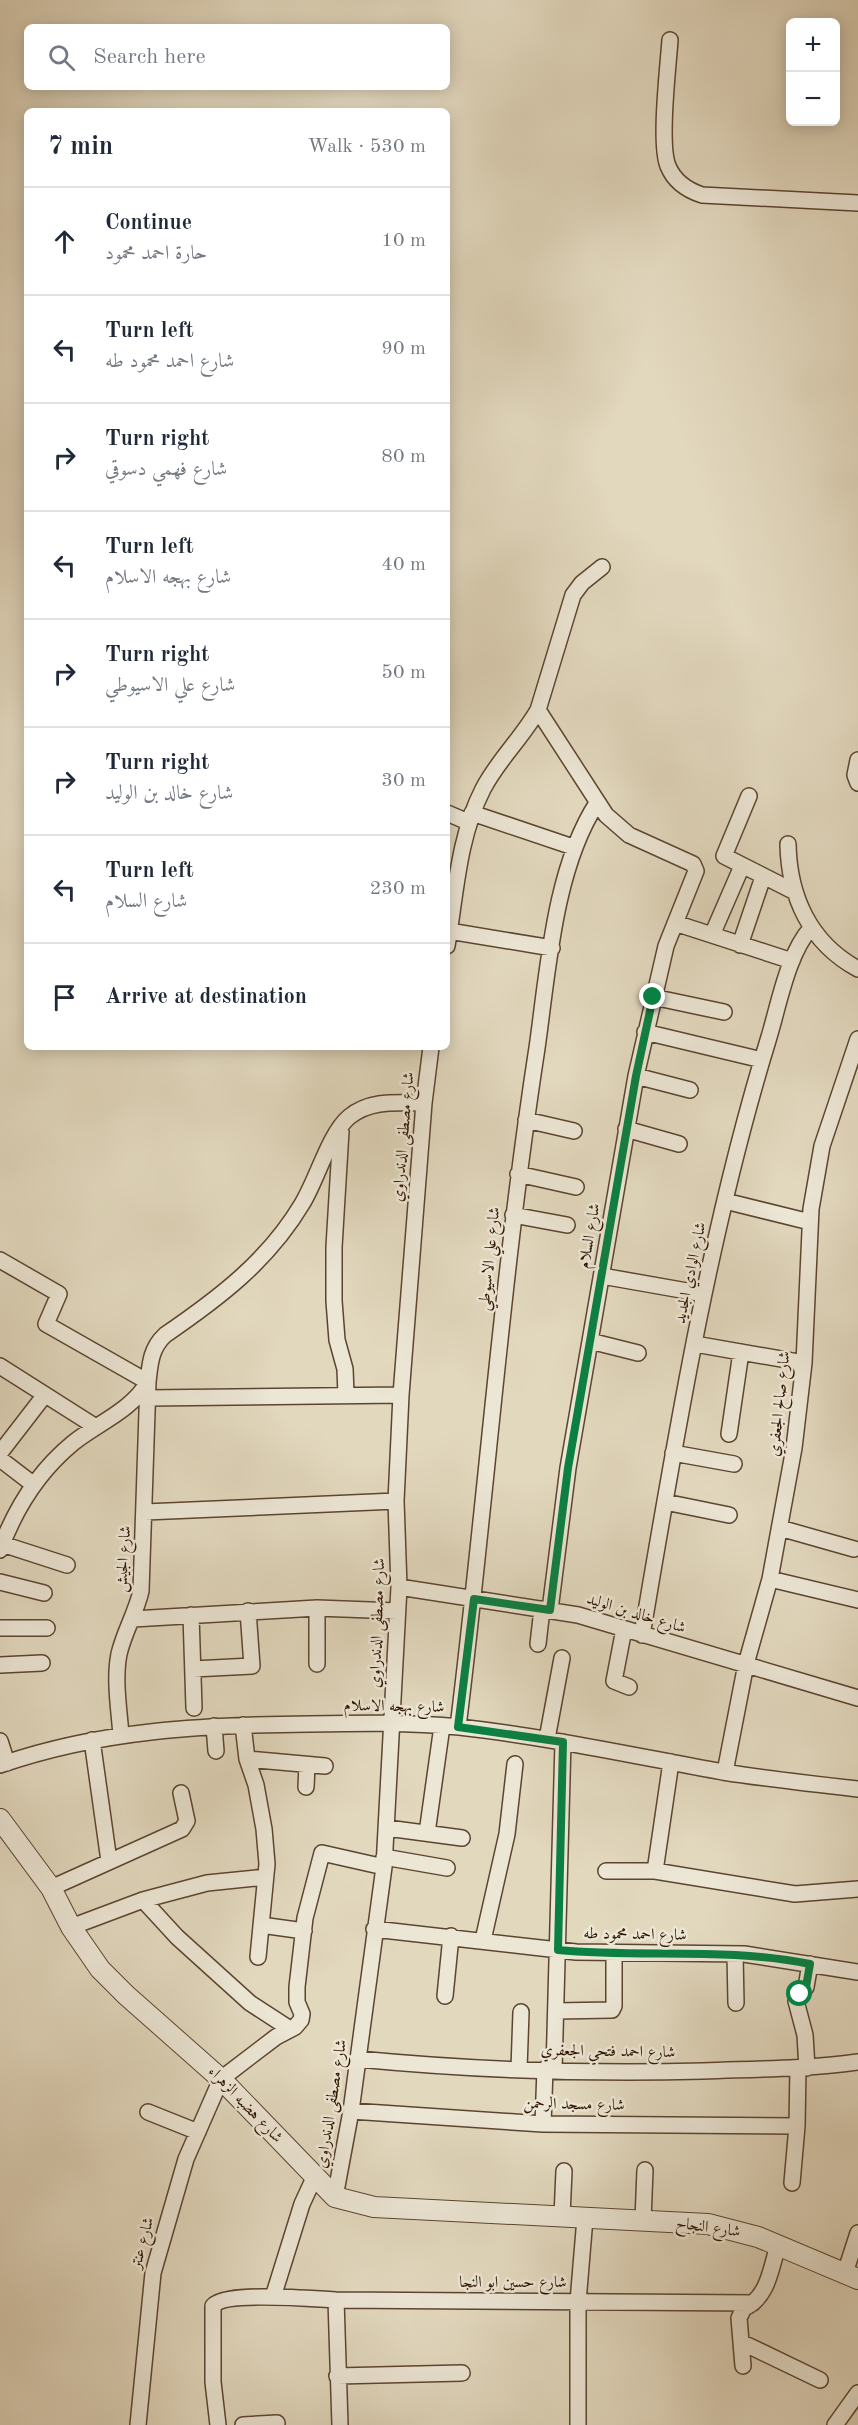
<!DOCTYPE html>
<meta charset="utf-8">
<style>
:root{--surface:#fff;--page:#f6f6f7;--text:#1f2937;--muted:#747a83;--line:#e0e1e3}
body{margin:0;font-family:"Old Standard TT",Amiri,serif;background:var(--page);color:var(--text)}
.controls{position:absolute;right:18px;top:18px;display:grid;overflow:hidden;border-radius:9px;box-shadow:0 3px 15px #0003}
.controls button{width:54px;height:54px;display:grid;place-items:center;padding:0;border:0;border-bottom:2px solid var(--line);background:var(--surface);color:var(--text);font:30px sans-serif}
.stop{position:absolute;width:18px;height:18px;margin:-14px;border:4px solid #0b8043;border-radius:50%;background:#fff}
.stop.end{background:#0b8043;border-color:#fff;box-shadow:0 2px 6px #0008}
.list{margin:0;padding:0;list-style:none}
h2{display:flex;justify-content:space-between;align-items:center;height:78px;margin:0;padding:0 24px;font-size:26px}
h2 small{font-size:20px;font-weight:400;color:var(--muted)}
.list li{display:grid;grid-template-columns:39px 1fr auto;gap:18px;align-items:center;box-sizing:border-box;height:108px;padding:0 24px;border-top:2px solid var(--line)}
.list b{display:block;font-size:22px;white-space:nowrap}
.list p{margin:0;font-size:20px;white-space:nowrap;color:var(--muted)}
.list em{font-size:20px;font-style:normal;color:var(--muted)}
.icon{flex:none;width:33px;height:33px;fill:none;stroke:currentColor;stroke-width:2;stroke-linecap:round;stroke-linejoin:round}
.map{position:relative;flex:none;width:858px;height:2425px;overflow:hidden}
.search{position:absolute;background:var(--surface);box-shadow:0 3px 15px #0003;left:24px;top:24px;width:426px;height:66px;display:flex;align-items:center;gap:15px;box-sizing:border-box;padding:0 21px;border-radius:9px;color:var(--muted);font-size:22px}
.panel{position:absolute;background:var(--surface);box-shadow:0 3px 15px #0003;left:24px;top:108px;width:426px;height:942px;border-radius:9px}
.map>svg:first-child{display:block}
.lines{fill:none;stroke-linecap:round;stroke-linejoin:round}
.minor-casing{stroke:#5c4530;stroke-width:18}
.tertiary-casing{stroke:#5c4530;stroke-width:22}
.minor{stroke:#ece6d5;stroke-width:15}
.tertiary{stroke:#ece6d5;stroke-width:20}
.route{stroke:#0b8043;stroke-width:8}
.labels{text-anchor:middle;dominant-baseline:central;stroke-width:5;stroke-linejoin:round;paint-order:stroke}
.street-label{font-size:16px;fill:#2f1400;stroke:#ece6d5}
</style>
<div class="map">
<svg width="858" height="2425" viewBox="0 0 858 2425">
<rect width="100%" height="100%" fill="#e2d8be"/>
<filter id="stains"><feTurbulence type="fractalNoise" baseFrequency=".00333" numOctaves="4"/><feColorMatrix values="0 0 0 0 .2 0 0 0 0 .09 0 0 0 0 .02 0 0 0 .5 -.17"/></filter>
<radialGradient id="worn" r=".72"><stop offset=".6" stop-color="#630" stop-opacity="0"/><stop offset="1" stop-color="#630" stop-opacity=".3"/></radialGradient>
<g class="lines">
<!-- minor casing -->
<g class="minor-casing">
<path id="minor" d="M670,40C668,68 659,144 668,166C674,181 687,190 702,195L858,203
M538,710L606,815L629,835L693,864L696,871L666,946L636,1076L568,1468L550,1610
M858,760L855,775L858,783
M749,796L724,856L795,892
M447,813L468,822
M472,813L573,847
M788,844C789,897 810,943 858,969
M675,923L792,961
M449,931L552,948
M712,935L742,866
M740,945L763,877
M447,946C456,893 458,838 483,789C498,760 522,738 538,710L573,595L582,583L602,567
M653,997L724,1012
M645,1032L762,1060
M636,1076L690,1090
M526,1120L574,1131
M626,1129L679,1144
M341,1131L334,1247V1301L337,1340L345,1369L346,1395
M518,1174L576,1187
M725,1201L810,1222
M513,1215L567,1225
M0,1260L59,1294L46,1324L148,1382
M602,1276L704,1294
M590,1341L638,1353
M695,1344L804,1363
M0,1366L96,1427
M148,1398L401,1395
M729,1434L741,1352
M0,1453L44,1396
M673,1453L734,1464
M0,1459L34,1485
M665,1502L729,1515
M145,1512L396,1501
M780,1528L854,1549
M2,1544L67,1565
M0,1550C15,1509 39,1471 73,1443C98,1423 131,1411 148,1382
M770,1579L858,1600
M0,1582L44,1593
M399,1587L578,1615L858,1698
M317,1608V1664
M191,1615L194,1708
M133,1619L317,1608L397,1611
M0,1628H47
M624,1629L614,1681L629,1687
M642,1635C676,1435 709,1232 769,1037C779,1004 788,953 811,928
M538,1644L542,1609
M0,1665L42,1663
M193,1669L252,1666L248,1611
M243,1725L247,1759L256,1785L264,1829L267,1864L258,1957
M214,1726L216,1751
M458,1727C486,1501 502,1274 537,1048C548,971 554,869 597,803
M121,1735C119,1709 114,1679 119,1654C124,1632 136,1613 141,1591L148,1382C150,1363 151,1348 165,1335C219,1298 268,1261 302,1204C317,1180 329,1134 349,1117C371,1099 398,1103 424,1103
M547,1739L562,1658
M92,1740L109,1861
M0,1741L7,1763
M247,1759L325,1766
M0,1765C101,1730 203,1725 309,1724C359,1723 409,1722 459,1727C548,1737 635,1756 723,1772C768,1779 813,1784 858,1789
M725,1772L746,1664L770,1579L794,1448L804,1363L811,1209L822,1146L858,1039
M306,1787L307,1765
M387,1828L462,1838
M427,1833L442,1726
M384,1857L447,1868
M606,1871H655L795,1894L858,1889
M655,1871L671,1762
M51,1888L182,1829L187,1821L181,1793
M143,1900L177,1937L250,2003L290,2029
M261,1925L304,1931
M71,1927L143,1900L207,1883L265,1877
M374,1929L576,1952L744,1954L858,1972
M483,1940L507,1834L515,1764
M735,1954L736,2003
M445,1996L451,1936
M556,2011L612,2010L614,2006V1952
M358,2059C472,2070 588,2074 703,2071C755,2069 807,2069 858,2062
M807,2068L805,2035L796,2001L806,1987L810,1964
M519,2069L521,2012
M554,2070L563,1742
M351,2111L543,2124L797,2126
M148,2112L198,2132
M543,2124L545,2069
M792,2183L797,2126L798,2068
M335,2197L351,2111L384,1867L399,1587L396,1501L401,1395L424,1103L431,1047
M562,2216L564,2171
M643,2220L645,2170
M845,2273L858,2233
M273,2297L302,2204L314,2178
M336,2300L340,2425
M741,2342L820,2380
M743,2366L739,2318L744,2308C768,2298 771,2268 778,2245
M337,2376L462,2373
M138,2425L153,2273L186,2159L221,2079L276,2037L295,2027L301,2020L302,2014L297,2002V1987L305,1918L322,1853L384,1867
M218,2425L213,2382V2306C224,2291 315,2299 336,2300L753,2303
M243,2425L277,2423
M578,2425V2302L585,2218
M835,2425L858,2393"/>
</g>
<!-- tertiary casing -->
<g class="tertiary-casing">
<path id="tertiary" d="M0,1819L51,1888L71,1927L100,1969L126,1995L221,2079L335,2197L374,2207L708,2224L758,2237L858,2279"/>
</g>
<!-- minor -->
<use href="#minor" class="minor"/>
<!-- tertiary -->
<use href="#tertiary" class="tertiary"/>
</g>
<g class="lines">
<!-- route -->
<path class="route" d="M653,997L636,1076L568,1468L550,1610L474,1599L458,1727L563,1742L558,1950C642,1958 727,1947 810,1964L806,1987L800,1994"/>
</g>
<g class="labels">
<!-- street labels -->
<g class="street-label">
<text transform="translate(404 1137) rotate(-85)">شارع مصطفى الدندراوي</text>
<text transform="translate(590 1236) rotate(-80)">شارع السلام</text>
<text transform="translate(490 1259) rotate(-84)">شارع علي الاسيوطي</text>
<text transform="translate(691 1273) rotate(-78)">شارع الوادي الجديد</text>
<text transform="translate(780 1404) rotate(-84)">شارع صالح الجعفري</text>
<text transform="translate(124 1559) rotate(-86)">شارع الجيش</text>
<text transform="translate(636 1614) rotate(17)">شارع خالد بن الوليد</text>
<text transform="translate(378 1623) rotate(-88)">شارع مصطفى الدندراوي</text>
<text transform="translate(394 1707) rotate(1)">شارع بهجه الاسلام</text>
<text transform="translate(635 1935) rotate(1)">شارع احمد محمود طه</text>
<text transform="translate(608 2052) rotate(1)">شارع احمد فتحي الجعفري</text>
<text transform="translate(332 2104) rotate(-81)">شارع مصطفى الدندراوي</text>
<text transform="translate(245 2105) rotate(46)">شارع هضبه الزهراء</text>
<text transform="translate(574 2105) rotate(1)">شارع مسجد الرحمن</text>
<text transform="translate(708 2228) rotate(8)">شارع النجاح</text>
<text transform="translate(143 2243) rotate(-75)">شارع عنتر</text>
<text x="513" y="2283">شارع حسين ابو النجا</text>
</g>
</g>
<rect width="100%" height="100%" filter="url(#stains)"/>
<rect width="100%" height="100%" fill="url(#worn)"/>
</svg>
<div class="controls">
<button>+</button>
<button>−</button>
</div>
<div class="stop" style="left:800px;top:1994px"></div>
<div class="stop end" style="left:653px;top:997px"></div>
<div class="search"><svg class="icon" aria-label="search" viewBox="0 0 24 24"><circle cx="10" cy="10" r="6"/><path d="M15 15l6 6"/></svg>Search here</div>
<section class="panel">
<h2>7 min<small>Walk · 530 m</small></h2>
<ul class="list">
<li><svg class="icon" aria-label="ahead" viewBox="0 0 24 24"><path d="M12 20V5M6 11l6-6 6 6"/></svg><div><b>Continue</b><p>حارة احمد محمود</p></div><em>10 m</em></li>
<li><svg class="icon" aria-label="left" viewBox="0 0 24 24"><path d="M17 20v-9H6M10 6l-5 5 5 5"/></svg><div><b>Turn left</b><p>شارع احمد محمود طه</p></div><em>90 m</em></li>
<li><svg class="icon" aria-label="right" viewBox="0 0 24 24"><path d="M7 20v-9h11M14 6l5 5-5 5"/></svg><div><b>Turn right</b><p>شارع فهمي دسوقي</p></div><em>80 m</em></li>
<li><svg class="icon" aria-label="left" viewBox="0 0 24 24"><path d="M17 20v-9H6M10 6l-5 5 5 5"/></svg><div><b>Turn left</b><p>شارع بهجه الاسلام</p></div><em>40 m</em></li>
<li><svg class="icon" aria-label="right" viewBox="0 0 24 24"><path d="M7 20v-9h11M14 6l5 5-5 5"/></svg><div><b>Turn right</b><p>شارع علي الاسيوطي</p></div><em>50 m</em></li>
<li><svg class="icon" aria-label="right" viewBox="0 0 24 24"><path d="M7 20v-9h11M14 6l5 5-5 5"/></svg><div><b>Turn right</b><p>شارع خالد بن الوليد</p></div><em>30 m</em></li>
<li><svg class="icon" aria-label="left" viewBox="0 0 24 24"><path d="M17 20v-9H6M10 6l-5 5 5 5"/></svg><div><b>Turn left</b><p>شارع السلام</p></div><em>230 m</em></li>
<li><svg class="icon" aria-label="arrive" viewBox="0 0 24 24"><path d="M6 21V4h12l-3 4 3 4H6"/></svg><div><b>Arrive at destination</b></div></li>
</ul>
</section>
</div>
